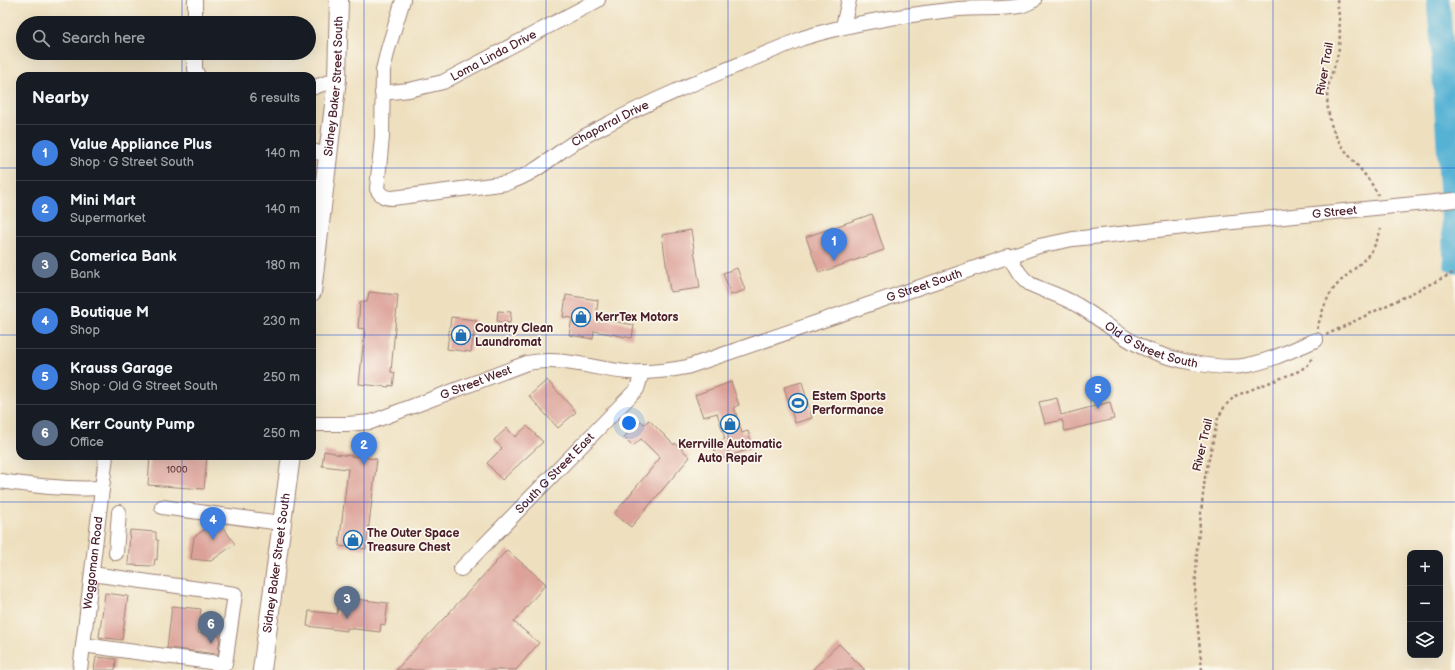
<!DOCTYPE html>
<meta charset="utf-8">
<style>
:root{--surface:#171b24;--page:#242831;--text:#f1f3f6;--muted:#9ea1a6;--line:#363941;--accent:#0f766e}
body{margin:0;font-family:"Balsamiq Sans",sans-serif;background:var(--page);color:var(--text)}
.controls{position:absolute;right:12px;bottom:12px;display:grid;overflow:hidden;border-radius:8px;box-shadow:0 4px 16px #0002}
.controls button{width:36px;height:36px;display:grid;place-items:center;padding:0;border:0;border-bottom:1px solid var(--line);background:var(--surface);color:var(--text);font:20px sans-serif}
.you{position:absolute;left:629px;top:423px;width:14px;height:14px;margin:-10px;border:3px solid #fff;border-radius:50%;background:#1a73e8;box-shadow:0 0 0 6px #1a73e833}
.badge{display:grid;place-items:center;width:26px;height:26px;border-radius:50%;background:var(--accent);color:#fff;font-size:13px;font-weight:700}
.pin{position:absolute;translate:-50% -33px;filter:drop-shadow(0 1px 2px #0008)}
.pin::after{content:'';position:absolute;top:21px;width:14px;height:12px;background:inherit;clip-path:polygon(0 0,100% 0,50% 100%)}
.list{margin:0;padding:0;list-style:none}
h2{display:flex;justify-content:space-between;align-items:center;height:52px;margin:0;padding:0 16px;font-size:17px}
h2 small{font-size:13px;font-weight:400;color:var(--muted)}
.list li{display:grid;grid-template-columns:26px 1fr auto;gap:12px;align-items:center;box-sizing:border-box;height:56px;padding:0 16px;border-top:1px solid var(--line)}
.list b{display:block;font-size:15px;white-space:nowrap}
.list p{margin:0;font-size:13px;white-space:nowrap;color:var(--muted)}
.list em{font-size:13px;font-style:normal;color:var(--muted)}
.icon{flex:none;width:22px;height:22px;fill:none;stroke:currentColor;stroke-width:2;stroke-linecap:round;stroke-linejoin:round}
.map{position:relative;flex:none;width:1455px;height:670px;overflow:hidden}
.search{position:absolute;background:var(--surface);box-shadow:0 4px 16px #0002;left:16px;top:16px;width:300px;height:44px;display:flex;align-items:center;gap:10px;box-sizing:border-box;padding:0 14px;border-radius:22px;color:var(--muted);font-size:15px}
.panel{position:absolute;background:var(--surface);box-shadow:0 4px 16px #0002;left:16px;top:72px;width:300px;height:388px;border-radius:12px}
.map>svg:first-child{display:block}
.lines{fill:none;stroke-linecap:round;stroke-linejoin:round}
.river{stroke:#56b2d4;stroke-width:23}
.building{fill:#dca198}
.minor-casing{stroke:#9c8075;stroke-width:16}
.major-casing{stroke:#9c8075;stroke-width:20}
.path{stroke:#9c8075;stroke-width:2.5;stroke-dasharray:3 3;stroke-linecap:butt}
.minor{stroke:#fff;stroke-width:14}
.major{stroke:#fff;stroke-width:18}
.minor-bridge-casing{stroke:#9c8075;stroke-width:16;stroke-linecap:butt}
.minor-bridge{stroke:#fff;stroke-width:14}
.grid{fill:none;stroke:#1d4ed8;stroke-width:1;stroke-opacity:0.55}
.labels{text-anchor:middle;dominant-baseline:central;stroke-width:3.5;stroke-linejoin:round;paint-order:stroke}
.number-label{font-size:10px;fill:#6e4046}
.street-label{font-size:12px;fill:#4a1f2b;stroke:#fbf7ec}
.poi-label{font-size:12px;font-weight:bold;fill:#4a1f2b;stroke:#fbf7ec;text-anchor:start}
</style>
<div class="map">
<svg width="1455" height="670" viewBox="0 0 1455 670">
<rect width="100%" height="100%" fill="#fbf7ec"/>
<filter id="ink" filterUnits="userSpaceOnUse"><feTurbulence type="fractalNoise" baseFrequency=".025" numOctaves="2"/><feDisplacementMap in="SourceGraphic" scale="8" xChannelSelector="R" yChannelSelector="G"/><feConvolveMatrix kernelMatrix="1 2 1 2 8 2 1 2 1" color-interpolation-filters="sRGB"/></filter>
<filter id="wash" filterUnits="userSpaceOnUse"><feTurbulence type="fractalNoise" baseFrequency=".012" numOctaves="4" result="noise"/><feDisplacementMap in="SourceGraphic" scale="16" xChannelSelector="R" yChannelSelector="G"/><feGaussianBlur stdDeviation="0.9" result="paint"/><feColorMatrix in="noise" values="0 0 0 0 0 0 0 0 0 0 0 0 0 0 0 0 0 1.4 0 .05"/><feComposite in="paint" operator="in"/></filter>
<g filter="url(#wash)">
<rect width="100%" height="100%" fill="#eee0bf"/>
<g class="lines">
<!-- river -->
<path class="river" d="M1438,0L1442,45L1455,262"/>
</g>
<g id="blocks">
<!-- building -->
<path class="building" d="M872,214L884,250L819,273L806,237Z
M691,230L700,288L670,292L662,235Z
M737,268L745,290L731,295L723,273Z
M369,292L398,295L391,372L395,373L393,386L389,385V387L359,384L365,329L358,328L360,302H367Z
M566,295L598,300L596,318L634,325L632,338L594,331L593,339L569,335L572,318L563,317Z
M498,311L511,312L510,323L497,321Z
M451,317L476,320L471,352L447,349Z
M547,380L576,412L558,428L529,396Z
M731,382L739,405L734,407L742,433L748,431L753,448L718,460L712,443L725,439L717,413L703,417L695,395Z
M802,382L812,418L795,423L784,387Z
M1057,398L1061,415L1110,402L1114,419L1065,431L1062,420L1045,424L1039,402Z
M649,420L674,445L675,443L690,457L631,527L614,514L660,458L641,439L633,446L624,437L641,421L644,424Z
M527,426L543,442L502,480L487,463L502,448L494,440L507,428L515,437Z
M324,451L335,453V454L377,459L366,549L339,546L348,469L322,466Z
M150,456H207L204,489L148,485Z
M214,523H220L235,544L211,561L191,559L194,537Z
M130,530L156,532V540H158L157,560L155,559L154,566L128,565Z
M507,550L546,584L514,622L539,643L516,670H396Z
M105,593L128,596L122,640L99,637Z
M339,597L388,603L385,625L381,624L380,632L347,628V631L307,626L309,611L337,614Z
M172,606L201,609L198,633L220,636L218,654L167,648Z
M839,644L865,670H812Z
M96,657L116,659L115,670H94Z"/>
</g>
</g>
<g filter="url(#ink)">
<use href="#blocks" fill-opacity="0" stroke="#9c8075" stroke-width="1"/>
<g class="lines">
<!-- minor casing -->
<g class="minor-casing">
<g id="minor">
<path d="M195,0V23"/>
<path id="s1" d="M403,0L388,49L383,70L382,137L377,189C381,196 385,198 393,198L507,183C531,175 544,164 564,149C577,140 592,132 606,125C669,91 737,66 803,38C854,22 906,15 959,9C979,7 1000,10 1020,6C1025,5 1030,2 1034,0"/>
<path d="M843,26L849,0"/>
<path d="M195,53V69L198,76"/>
<path d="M312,88L337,79"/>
<path id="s2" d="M382,93L409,90L443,82L598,0"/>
<path d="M312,151L329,155"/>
<path id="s3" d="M1009,255C1015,266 1019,276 1030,284C1045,291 1062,296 1077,305C1100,318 1120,337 1144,348C1170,360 1220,371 1248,365C1271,361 1294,349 1316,340"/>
<path id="s4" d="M312,424H347L371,422L527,363C564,356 592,369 628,372C648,373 667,371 687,367L1039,246L1073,239L1213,224"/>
<path d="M0,481C34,486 68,490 102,488"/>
<path d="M162,507L281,523"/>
<path d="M116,553L119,512"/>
<path id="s5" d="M461,569L631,395L637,389L642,372"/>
<path d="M83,645L225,664L235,594L92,574"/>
<path id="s6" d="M80,670L106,456"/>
</g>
</g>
<!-- major casing -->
<g class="major-casing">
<g id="major">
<path id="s7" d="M312,292L337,79L339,0"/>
<path id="s8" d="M262,670L291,456"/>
</g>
</g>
<!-- path -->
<path class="path" d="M1337,0C1339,15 1341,30 1339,46C1338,60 1331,73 1328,87C1326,99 1328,112 1331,124C1339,151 1366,170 1378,195
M1317,329C1321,316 1324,303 1332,291C1342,277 1358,268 1369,254C1375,247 1378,238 1381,229
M1326,335L1455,272
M1202,670L1195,599L1197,549L1205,477L1218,418L1225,406L1235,396L1299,371L1308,365L1313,356"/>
<!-- minor -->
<use href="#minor" class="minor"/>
<!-- major -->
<use href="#major" class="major"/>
<!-- minor-bridge casing -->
<g class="minor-bridge-casing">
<g id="minor-bridge">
<path id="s9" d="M1213,224L1455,200"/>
</g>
</g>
<!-- minor-bridge -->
<use href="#minor-bridge" class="minor-bridge"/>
</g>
</g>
<!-- grid -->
<path class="grid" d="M182,0V23M364,0V670M546,0V670M728,0V670M909,0V670M1091,0V670M1273,0V670M182,53V76M0,168H20M312,168H1455M0,335H20M312,335H1455M182,456V670M0,502H1455"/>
<!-- icons -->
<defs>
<g id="shop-ring" transform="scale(1)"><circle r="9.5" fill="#fbf7ec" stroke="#1f6fb2" stroke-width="1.5"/><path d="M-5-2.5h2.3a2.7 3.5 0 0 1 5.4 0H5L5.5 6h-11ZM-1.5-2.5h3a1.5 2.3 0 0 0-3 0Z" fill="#1f6fb2"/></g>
<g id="stadium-ring" transform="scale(1)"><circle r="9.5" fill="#fbf7ec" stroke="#1f6fb2" stroke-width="1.5"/><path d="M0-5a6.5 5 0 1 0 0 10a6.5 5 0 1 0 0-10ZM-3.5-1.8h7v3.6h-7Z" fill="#1f6fb2"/></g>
</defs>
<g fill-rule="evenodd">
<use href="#shop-ring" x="581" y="317"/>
<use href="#shop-ring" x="461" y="335"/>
<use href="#stadium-ring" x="798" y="403"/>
<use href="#shop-ring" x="730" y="424"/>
<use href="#shop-ring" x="353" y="540"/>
</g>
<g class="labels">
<!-- number labels -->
<g class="number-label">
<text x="177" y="470">1000</text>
</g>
<!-- street labels -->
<g class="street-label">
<text stroke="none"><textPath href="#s2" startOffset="119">Loma Linda Drive</textPath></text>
<text transform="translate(1325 69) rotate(-80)">River Trail</text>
<text stroke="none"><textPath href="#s7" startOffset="207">Sidney Baker Street South</textPath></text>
<text stroke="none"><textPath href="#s1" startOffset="446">Chaparral Drive</textPath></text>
<text stroke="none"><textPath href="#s9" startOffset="122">G Street</textPath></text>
<text stroke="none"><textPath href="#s4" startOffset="638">G Street South</textPath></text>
<text stroke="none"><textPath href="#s3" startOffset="173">Old G Street South</textPath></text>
<text stroke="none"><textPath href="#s4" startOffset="171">G Street West</textPath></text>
<text transform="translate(1203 445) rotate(-77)">River Trail</text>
<text stroke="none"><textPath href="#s5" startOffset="134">South G Street East</textPath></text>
<text stroke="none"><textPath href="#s6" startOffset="108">Waggoman Road</textPath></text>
<text stroke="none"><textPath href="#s8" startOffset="108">Sidney Baker Street South</textPath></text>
</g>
<!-- poi labels -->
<g class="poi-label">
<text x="595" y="317">KerrTex Motors</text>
<text x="475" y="328">Country Clean<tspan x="475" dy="14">Laundromat</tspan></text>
<text x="812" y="396">Estem Sports<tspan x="812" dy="14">Performance</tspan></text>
<text x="730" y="444" text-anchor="middle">Kerrville Automatic<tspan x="730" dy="14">Auto Repair</tspan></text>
<text x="367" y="533">The Outer Space<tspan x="367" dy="14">Treasure Chest</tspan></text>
</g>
</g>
</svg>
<div class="controls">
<button>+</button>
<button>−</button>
<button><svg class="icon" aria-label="layers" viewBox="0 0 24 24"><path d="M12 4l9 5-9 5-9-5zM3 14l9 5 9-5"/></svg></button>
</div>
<div class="you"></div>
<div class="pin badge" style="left:834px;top:261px;background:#3f7fe0">1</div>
<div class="pin badge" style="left:364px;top:465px;background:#3f7fe0">2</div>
<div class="pin badge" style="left:347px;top:619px;background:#5c6f8a">3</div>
<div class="pin badge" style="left:213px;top:540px;background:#3f7fe0">4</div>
<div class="pin badge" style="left:1098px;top:409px;background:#3f7fe0">5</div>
<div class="pin badge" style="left:211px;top:644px;background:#5c6f8a">6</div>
<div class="search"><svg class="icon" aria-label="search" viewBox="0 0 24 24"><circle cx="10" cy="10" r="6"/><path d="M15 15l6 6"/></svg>Search here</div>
<section class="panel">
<h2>Nearby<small>6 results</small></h2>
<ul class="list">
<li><span class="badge" style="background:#3f7fe0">1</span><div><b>Value Appliance Plus</b><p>Shop · G Street South</p></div><em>140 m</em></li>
<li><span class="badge" style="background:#3f7fe0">2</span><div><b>Mini Mart</b><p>Supermarket</p></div><em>140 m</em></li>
<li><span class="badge" style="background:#5c6f8a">3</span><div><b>Comerica Bank</b><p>Bank</p></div><em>180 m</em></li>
<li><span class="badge" style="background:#3f7fe0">4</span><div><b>Boutique M</b><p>Shop</p></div><em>230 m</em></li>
<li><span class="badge" style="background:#3f7fe0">5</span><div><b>Krauss Garage</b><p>Shop · Old G Street South</p></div><em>250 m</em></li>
<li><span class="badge" style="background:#5c6f8a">6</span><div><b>Kerr County Pump</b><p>Office</p></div><em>250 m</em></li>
</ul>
</section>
</div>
